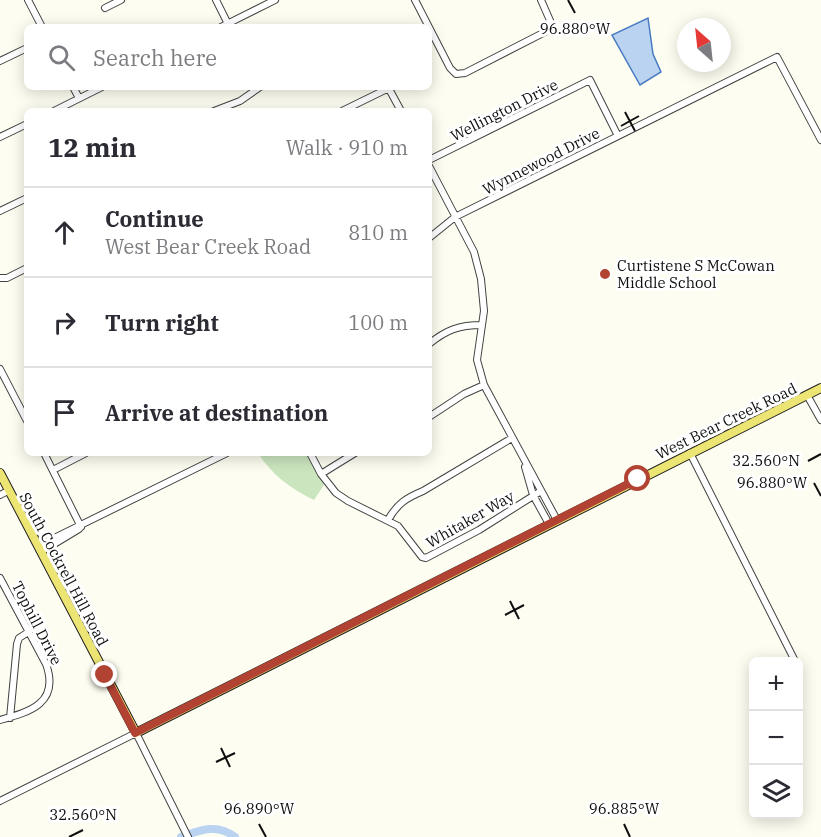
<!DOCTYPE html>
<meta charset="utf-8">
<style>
:root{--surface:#fff;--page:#f7f7f7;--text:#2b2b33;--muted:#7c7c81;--line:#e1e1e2}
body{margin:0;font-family:"IBM Plex Serif",serif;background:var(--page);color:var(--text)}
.controls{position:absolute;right:18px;bottom:18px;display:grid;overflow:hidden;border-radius:9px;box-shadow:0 3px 15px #0003}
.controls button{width:54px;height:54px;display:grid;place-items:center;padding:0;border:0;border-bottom:2px solid var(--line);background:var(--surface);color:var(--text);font:30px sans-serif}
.compass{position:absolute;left:677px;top:18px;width:54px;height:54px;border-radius:50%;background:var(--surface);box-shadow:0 3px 15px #0003;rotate:333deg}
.stop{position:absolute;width:18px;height:18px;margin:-14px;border:4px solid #b24333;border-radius:50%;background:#fff}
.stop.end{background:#b24333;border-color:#fff;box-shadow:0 2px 6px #0008}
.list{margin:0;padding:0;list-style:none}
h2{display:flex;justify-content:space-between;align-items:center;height:78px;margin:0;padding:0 24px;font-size:26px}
h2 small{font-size:20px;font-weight:400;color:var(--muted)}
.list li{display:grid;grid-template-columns:39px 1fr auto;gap:18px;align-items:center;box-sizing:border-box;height:90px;padding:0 24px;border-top:2px solid var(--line)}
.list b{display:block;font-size:22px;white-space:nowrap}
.list p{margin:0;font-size:20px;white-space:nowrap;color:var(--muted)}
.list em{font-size:20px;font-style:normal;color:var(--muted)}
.icon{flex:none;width:33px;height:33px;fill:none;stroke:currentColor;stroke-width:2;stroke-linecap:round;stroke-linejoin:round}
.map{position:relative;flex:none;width:821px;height:837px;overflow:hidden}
.search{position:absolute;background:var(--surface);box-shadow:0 3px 15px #0003;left:24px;top:24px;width:408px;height:66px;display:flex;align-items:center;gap:15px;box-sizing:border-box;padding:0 21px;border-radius:9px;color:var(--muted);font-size:22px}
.panel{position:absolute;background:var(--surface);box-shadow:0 3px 15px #0003;left:24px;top:108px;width:408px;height:348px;border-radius:9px}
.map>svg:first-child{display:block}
.green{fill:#cbe6be}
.water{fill:#bad3f1;stroke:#487bc1;stroke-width:1.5}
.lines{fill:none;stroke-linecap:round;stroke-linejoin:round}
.river{stroke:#bad3f1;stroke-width:8}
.minor-casing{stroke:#424242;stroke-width:8}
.major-casing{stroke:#202020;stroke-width:10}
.minor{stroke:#fff;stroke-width:6}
.major{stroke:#ece473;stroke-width:8}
.route{stroke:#b24333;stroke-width:8}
.ticks{fill:none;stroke:#0f0f0f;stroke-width:2}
.poi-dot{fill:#b24333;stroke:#fff;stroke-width:2}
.labels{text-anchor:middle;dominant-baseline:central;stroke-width:6;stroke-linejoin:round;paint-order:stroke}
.street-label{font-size:15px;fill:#0f0f0f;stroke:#fff}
.poi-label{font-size:15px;fill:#0f0f0f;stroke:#fff;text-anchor:start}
.ticks-label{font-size:15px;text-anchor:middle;fill:#0f0f0f;stroke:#fff;stroke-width:6;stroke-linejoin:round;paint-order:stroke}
</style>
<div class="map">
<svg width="821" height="837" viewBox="0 0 821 837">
<rect width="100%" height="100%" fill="#fefdf1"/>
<!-- green -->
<path class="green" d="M258,453H307L324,485L314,500C291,489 272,475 258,453Z"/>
<!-- water -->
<path class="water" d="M648,18L653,54L661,72L640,85L612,35Z"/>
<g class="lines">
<!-- river -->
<path class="river" d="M181,837C200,830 217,823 235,837"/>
<!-- minor casing -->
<g class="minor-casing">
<path id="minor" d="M28,0L42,27
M216,0L228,24
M415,0L450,68L456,74L465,73L545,32L552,25L541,0
M105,8L121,0
M221,27L275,0
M0,61L27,48
M73,87L79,98
M388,87L401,111
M54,111L102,87
M214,111L240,101L260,87
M342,111L389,88
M0,137L27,124
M429,160L590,80L618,136
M429,166L474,252L481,279L484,311L477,360L484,385L557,520
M0,211L27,198
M429,238L455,217L777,57L821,140
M0,278H7L27,268
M429,344C446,330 459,325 482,325
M0,369L27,421
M807,395L821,420
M429,417L464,394L484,385
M44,453L81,527
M310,453L321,474L336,493L348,501L398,526L422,557L426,558L479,530L541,491
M690,453L795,661
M525,467L533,495L549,524
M53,470L86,453
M321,474L355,453
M0,495L8,491
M388,520C397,504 406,498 423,491L512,438
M38,546L227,453
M41,552L79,529
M0,578L46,664C60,703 30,712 0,720
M10,718L17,644L19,638L30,631
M0,801L136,733L188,837"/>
</g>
<!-- major casing -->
<g class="major-casing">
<path id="major" d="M0,473L136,733L821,388"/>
</g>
<!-- minor -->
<use href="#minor" class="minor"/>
<!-- major -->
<use href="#major" class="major"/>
</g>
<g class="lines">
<!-- route -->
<path class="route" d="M105,675L135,733L638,479"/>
</g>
<!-- ticks -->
<path class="ticks" d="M568,0L575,13M625,112L635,131M621,126L639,116M808,461L821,454M814,483L821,496M510,601L519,619M505,615L524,605M221,748L230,767M216,762L235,753M259,824L266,837M624,824L630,837M69,837L83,830"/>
<!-- markers -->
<circle class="poi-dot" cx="605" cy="274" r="6"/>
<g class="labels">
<!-- street labels -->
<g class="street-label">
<text transform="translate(504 110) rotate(-27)">Wellington Drive</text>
<text transform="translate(541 161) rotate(-27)">Wynnewood Drive</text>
<text transform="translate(726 421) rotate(-26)">West Bear Creek Road</text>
<text transform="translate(470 519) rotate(-30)">Whitaker Way</text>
<text transform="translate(64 569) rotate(62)">South Cockrell Hill Road</text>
<text transform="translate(37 623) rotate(63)">Tophill Drive</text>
</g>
<!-- poi labels -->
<g class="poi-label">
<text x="617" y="265">Curtistene S McCowan<tspan x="617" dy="17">Middle School</tspan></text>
</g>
</g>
<g class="ticks-label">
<text x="575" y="34">96.880°W</text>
<text x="766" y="466">32.560°N</text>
<text x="772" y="488">96.880°W</text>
<text x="259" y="814">96.890°W</text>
<text x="624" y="814">96.885°W</text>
<text x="83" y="820">32.560°N</text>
</g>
</svg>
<div class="controls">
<button>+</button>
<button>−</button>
<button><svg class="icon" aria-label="layers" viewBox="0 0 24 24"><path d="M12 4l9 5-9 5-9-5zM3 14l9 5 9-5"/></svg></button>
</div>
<svg class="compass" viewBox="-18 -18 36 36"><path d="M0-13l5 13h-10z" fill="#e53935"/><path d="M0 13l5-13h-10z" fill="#7c7c81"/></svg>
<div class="stop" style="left:638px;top:479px"></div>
<div class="stop end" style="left:105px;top:675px"></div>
<div class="search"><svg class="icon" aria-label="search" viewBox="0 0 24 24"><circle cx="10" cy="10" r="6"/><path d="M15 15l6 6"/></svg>Search here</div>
<section class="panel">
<h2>12 min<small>Walk · 910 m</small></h2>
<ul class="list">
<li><svg class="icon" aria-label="ahead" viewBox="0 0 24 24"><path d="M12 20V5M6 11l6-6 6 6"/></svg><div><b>Continue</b><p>West Bear Creek Road</p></div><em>810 m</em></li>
<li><svg class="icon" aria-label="right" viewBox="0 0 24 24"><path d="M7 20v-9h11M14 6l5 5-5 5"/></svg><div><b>Turn right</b></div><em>100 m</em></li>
<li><svg class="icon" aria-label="arrive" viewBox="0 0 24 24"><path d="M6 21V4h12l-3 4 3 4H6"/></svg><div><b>Arrive at destination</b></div></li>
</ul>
</section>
</div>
